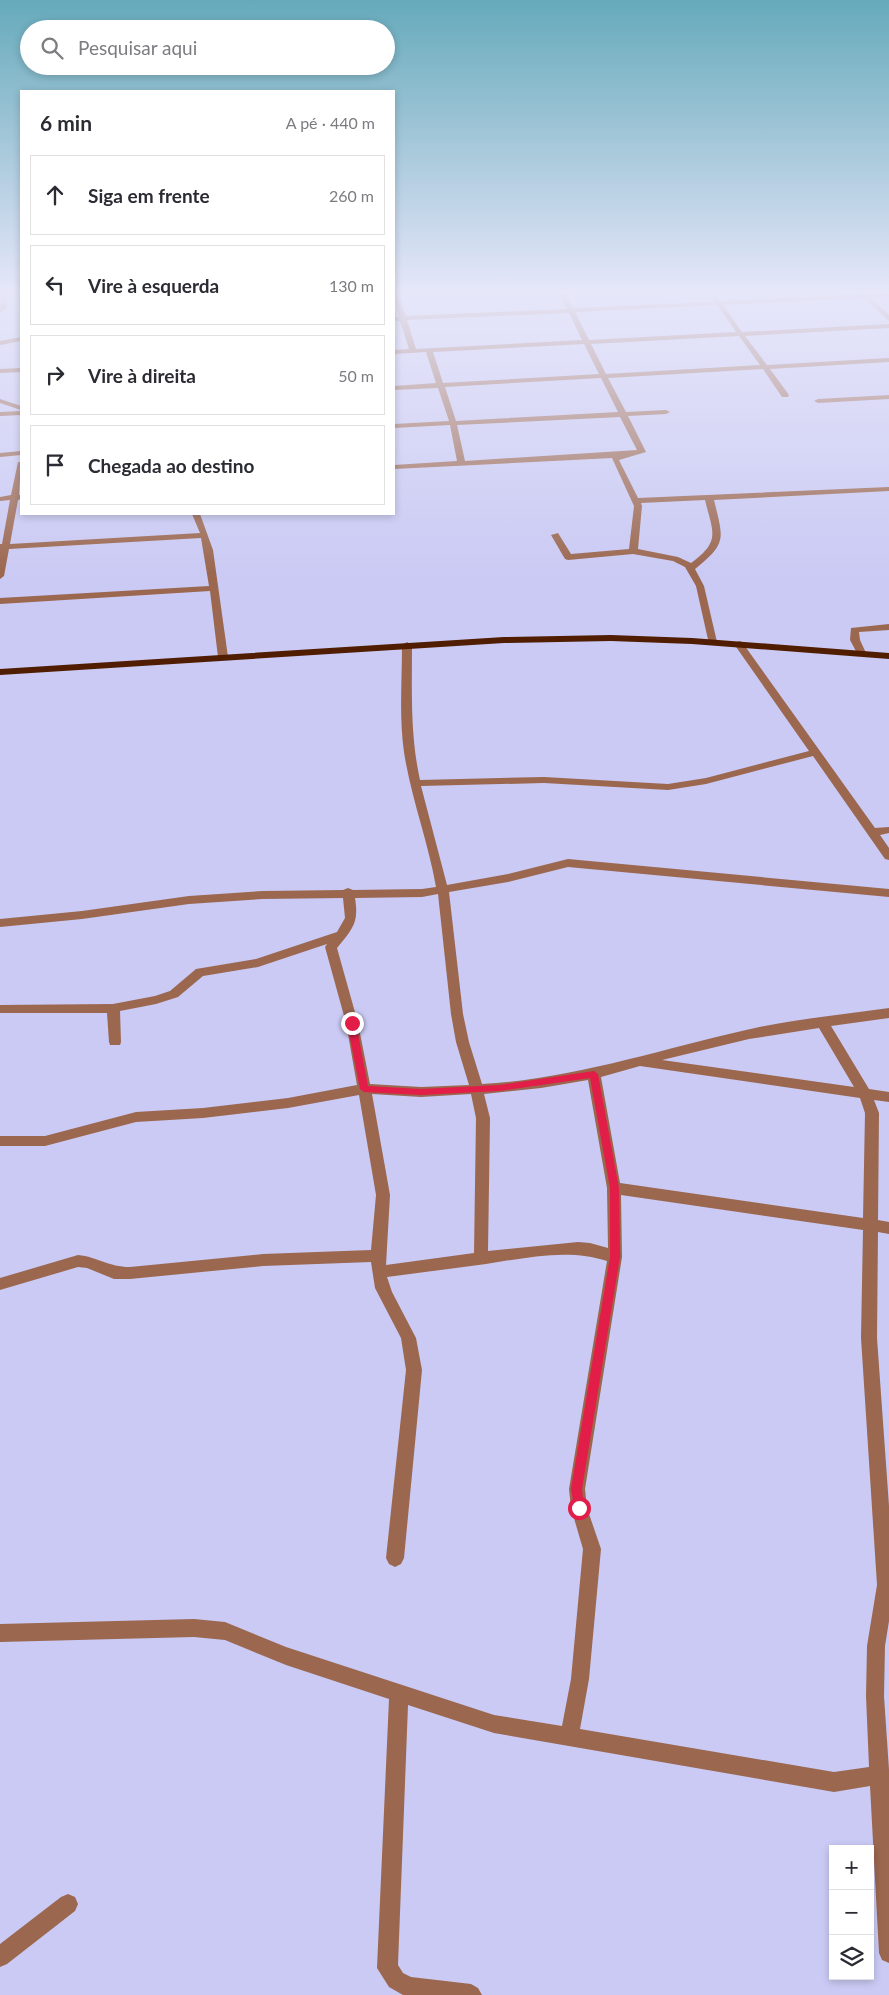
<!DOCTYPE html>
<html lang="pt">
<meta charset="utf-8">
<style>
:root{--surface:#fff;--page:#f7f7f7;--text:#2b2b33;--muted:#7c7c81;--line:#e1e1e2}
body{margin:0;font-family:Lato,sans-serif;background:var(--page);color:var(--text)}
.controls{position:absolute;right:15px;bottom:15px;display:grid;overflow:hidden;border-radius:0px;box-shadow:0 2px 8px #0003}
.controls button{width:45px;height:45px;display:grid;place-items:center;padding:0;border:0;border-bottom:1px solid var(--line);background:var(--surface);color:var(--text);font:25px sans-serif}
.stop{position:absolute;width:15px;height:15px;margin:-11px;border:4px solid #e11d48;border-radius:50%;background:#fff}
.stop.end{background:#e11d48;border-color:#fff;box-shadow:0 1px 5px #0008}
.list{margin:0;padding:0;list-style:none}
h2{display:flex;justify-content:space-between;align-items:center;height:65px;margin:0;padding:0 20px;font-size:21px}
h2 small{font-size:16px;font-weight:400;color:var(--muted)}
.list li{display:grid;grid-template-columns:32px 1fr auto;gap:15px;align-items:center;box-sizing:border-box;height:80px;margin:0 10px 10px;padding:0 10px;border:1px solid var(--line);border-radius:0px}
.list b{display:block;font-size:19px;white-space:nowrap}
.list em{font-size:16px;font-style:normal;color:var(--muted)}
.icon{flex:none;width:28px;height:28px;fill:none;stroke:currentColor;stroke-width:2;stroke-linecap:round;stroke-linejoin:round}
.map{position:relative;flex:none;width:889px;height:1995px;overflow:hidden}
.search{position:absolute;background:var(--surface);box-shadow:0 2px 8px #0003;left:20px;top:20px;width:375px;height:55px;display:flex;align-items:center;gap:12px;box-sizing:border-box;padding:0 18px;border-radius:28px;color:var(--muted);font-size:19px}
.panel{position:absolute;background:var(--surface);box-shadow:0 2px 8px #0003;left:20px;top:90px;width:375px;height:425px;border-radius:0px}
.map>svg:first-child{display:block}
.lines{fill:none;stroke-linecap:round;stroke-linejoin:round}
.minor{fill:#9b674f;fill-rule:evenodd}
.major{fill:#501d01;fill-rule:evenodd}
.route{fill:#e11d48}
</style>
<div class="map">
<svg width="889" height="1995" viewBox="0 0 889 1995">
<rect width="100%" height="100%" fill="#cacaf4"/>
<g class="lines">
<!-- minor -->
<path class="minor" d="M2,293H8L7,308L0,312Z
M394,293H398L406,316L567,309L559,293H565L573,308L714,302L708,293H714L720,301L889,293V297L871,298L889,315V321L864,298L723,305L742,332L889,324V328L745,336L767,365L889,358V362L770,369L789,395L788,397H782L763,369L608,378L626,412L666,410L670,412L666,414L628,416L646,452L619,460L638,498L889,487V491L714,500C723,538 728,543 695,569L704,586L717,642L715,644H709L696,586L685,567L673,561L633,554L568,560L565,559L551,535L558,533L571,554L629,549L634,506L612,458L394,469V465L457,461L450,425L394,428V424L449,421L438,388L394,390V386L436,383L426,352L394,354V350L409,349L400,321H394V317H399ZM717,305L736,332L589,340L575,312ZM569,313L582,340L416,349L407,320ZM739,336L760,365L606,374L591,344ZM584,344L599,374L443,383L433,352ZM601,378L618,412L456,421L445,387ZM620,417L637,450L465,461L457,425ZM705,500C713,533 721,541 691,563L678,557L638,549L642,506L641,503Z
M21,337V341L0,345V341Z
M21,368V372L0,373V369Z
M889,395V399L818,403L814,401L818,399Z
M0,399L21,406V410L0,403Z
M21,411V415L0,416V412Z
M21,451V455L0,457V453Z
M18,462H21L19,495H21V499L18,500L10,544L200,533L192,514H200L213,550L228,657L226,659L223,660L218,657L210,591L0,604V598L209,586L201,538L9,549L4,576L0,579V544H2L10,500L0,501V497L11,495Z
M889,624V630L859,632L860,640L866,653L864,655H858L850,640L851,628Z
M739,641L742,642L875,828L889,827V833L880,835L889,848V860L885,859L813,756L706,784L668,790L544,783L421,786L447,885L508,874L568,859L889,889V897L568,867L508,882L449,892L463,1014L469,1042L482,1084C572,1079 658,1050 746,1030C792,1019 842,1015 889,1008V1018L831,1026L869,1089L889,1092V1102L874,1100L879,1113L878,1220L889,1222V1234L878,1232L877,1338L889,1506V1621L885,1646L884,1696L889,1770V1963L882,1960L879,1953L870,1786L834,1792L494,1733L408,1705L398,1965L403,1973L411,1977L471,1984L478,1988L482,1995H403L389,1987L377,1968L389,1699L286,1665L225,1640L194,1637L0,1642V1624L194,1619L225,1622L286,1647L494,1715L562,1726L571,1679L583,1549L571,1508L569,1489L607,1261C569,1248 525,1258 486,1264C453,1268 420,1273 387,1277L392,1292L416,1338L422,1370L404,1558L401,1564L395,1567L389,1564L386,1558L406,1370L401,1338L375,1288L371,1262L263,1266L130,1279H114L87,1268L78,1267L0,1290V1278L78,1255C98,1257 108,1267 130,1267L263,1254L371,1250L376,1195L359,1095L288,1108L203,1118L136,1122L45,1146H0V1136H45L136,1112L203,1108L288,1098L357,1085L346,1023L325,947L327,944L258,967L203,976L178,997L156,1004L120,1011L121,1042L120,1045H110L109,1042L107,1013H0V1005L113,1004L155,996L170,991L196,969L256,959L337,932L345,918L343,898L263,899L189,904L82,919L0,927V919L82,911L189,896L263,891L343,890L348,888L353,890L422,889L436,887C428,841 411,798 404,752C399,717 402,681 402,645L407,642L412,645C412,690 410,735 420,780L544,777L668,784L706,778L809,751L734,644ZM438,894L451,1014L456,1042L469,1085L421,1087L370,1084L358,1023L337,948C353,928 359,923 355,898L422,897ZM819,1028L854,1087L662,1060L749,1039ZM640,1066L860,1098L865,1113L863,1218L620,1183L601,1077ZM588,1080L607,1188L608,1248L590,1243L578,1242L488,1251L490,1118L484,1094L541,1088ZM372,1094L421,1097L471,1094L476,1118L474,1253L386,1265L390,1195ZM621,1195L863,1230L861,1338L877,1585L867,1646L866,1696L869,1767L834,1772L580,1729L589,1679L601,1549L587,1508L585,1489L622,1257Z
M68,1894L75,1897L78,1904L75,1911L7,1964L0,1967V1944L61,1897Z"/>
<!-- major -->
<path class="major" d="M611,635L692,638L889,653V659L692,644L611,641L504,643L0,675V669L504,637Z"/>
</g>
<!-- sky -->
<linearGradient id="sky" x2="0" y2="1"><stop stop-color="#65aabb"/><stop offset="0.51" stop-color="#e7e7fa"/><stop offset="1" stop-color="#e7e7fa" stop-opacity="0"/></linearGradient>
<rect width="889" height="573" fill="url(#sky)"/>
<!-- route -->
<path class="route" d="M352,1020L356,1023L368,1086L421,1089L499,1085L594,1071L598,1074L619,1188L620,1257L582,1489L584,1508L583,1512L579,1514L575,1512L571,1489L610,1257V1188L590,1078L499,1091L421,1095L364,1092L360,1089L347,1023Z"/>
</svg>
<div class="controls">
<button>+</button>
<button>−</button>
<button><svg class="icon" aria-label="layers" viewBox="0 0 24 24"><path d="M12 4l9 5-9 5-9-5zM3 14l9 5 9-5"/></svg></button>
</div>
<div class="stop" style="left:579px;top:1508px"></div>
<div class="stop end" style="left:352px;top:1023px"></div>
<div class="search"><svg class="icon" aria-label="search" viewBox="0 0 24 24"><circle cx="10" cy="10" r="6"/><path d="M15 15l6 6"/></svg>Pesquisar aqui</div>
<section class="panel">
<h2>6 min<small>A pé · 440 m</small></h2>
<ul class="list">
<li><svg class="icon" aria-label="ahead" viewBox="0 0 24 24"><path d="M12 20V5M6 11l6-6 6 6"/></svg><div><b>Siga em frente</b></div><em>260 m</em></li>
<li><svg class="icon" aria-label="left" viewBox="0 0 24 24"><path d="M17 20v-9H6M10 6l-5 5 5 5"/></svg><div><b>Vire à esquerda</b></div><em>130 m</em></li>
<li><svg class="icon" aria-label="right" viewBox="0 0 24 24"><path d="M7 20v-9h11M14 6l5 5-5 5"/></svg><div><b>Vire à direita</b></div><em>50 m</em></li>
<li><svg class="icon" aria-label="arrive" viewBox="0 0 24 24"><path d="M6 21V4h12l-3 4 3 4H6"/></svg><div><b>Chegada ao destino</b></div></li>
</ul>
</section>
</div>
